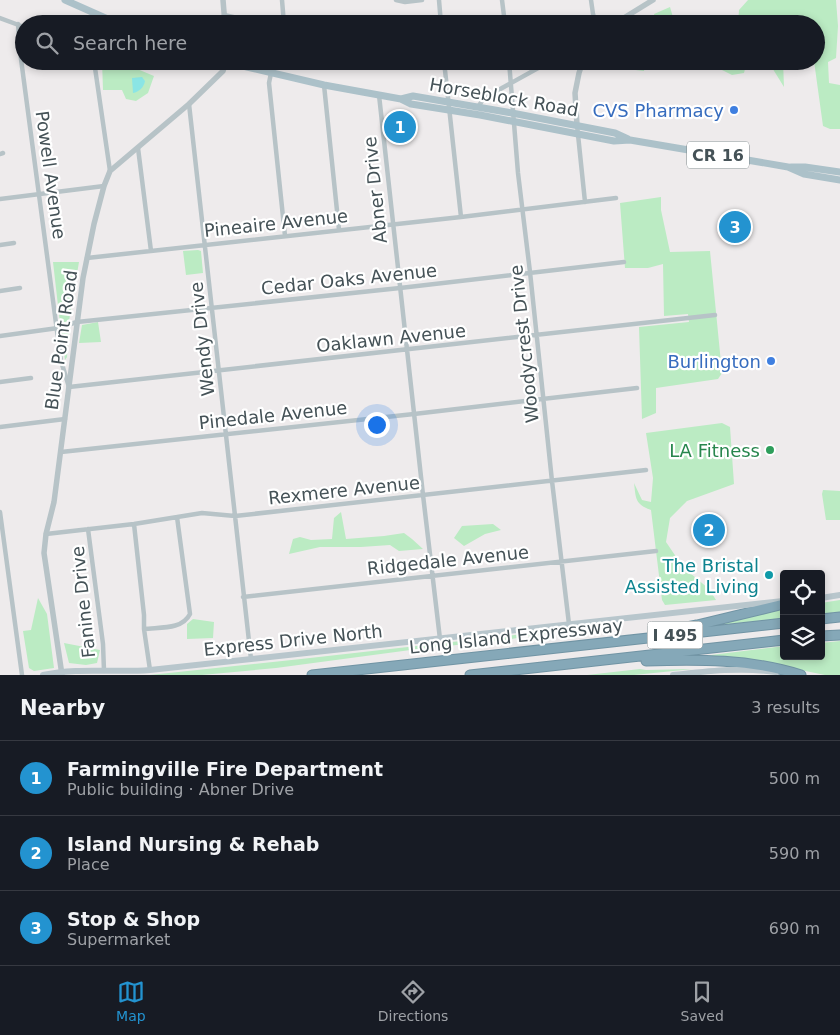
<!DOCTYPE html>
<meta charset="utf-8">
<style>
:root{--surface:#171b24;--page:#20242c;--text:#f1f3f6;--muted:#9ea1a6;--line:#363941;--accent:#2393d0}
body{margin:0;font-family:"DejaVu Sans",sans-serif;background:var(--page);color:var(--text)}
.controls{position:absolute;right:15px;bottom:15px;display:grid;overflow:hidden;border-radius:5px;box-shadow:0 2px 8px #0003}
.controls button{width:45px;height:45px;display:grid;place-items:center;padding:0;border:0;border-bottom:1px solid var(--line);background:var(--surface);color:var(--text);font:25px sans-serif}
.you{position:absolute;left:376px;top:424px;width:18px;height:18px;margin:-12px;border:4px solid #fff;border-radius:50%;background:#1a73e8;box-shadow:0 0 0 8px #1a73e833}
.badge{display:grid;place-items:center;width:32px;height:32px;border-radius:50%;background:var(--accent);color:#fff;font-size:16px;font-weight:700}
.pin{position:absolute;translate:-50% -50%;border:2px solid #fff;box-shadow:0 1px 5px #0006}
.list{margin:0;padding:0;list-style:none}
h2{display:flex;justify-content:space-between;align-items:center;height:65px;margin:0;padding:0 20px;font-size:21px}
h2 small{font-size:16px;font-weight:400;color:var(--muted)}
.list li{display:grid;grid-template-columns:32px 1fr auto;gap:15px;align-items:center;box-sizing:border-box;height:75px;padding:0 20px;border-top:1px solid var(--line)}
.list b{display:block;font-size:19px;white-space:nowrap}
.list p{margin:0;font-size:16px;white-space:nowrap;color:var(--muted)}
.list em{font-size:16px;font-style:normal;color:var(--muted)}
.icon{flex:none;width:28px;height:28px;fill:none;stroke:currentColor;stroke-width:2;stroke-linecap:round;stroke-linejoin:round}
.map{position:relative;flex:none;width:840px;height:675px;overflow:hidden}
.search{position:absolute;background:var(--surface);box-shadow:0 2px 8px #0003;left:15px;right:15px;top:15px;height:55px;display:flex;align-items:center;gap:12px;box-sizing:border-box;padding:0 18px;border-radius:28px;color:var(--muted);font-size:19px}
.sheet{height:290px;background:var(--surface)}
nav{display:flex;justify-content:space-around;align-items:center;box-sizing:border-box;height:70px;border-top:1px solid var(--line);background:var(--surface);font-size:14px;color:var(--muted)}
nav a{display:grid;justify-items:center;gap:2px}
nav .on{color:var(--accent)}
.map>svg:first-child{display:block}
.green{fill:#bbebc3}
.water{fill:#8ae5e5}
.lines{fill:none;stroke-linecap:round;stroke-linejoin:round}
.motorway-casing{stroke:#7194a4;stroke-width:11}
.minor{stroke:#b7c3c7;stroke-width:4.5}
.tertiary{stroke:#b7c3c7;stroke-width:5.5}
.secondary{stroke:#b8c6cc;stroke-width:6}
.primary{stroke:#acc1c9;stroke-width:7}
.motorway{stroke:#85a8b8;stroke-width:9}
.shop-dot{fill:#3f7fe0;stroke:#fff;stroke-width:2}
.leisure-dot{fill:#2e9e5b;stroke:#fff;stroke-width:2}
.culture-dot{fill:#0f9aa8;stroke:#fff;stroke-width:2}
.labels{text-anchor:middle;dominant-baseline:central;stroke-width:4.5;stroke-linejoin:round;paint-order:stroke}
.shield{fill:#fff;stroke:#7d8689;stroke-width:1}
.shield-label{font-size:16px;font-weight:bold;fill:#455257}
.street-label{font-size:18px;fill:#455257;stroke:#fff}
.shop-label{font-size:18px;fill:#366cbe;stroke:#fff;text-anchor:end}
.leisure-label{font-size:18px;fill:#27864d;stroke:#fff;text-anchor:end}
.culture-label{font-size:18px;fill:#0d838f;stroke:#fff;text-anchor:end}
</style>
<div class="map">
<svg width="840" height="675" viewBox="0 0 840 675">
<rect width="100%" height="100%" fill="#eeebec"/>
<!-- green -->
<path class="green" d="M748,0H836L838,26L836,58L828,62L829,83L840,85V129H830L823,126L814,61H816V24H809L808,18L780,20V24H738L739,10Z
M670,7L675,24H656L654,14Z
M102,61H118L154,76L148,93L136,101L126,99L122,90H103Z
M624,61H645L644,71L627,69Z
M724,61H747L744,73L732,75L720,69Z
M769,61H783L784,87L771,66Z
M661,197V210L670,252L710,251L722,373L718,379L656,388V413L642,419L639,327L689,322L688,314L664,316L663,264L648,268H625L620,203Z
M198,250L201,251L203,273L186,275L183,251Z
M53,262H79L69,321L60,323Z
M98,322L101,342L79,343L82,325Z
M63,330H69L67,357L65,360L61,332Z
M722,423L730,427L734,484L687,501L670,518L666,542L683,567L709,589L716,600L665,605L662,600L651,510C635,504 636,499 634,483L642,500L651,502L653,478L646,433Z
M823,490L840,491V520H826L822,494Z
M341,512L346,539L384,536L404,533L412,539L423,549L399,551L390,545L361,547H320L289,554L293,539L300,537L311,540L332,539L334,518Z
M493,524L501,530L485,534L464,546L454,538L462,526Z
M38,598L47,614L54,668L34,671L29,668L23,631L31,630Z
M840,600V612L821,614V603Z
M784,608V618L712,626Z
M193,619L214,622L213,638L187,639V624Z
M587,627L505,640L418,649L276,668L202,675H150L301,659Z
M840,641V675H825L781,666L695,657L784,646V656H821V643Z
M64,643L100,650L97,663L86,665L69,663Z
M640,669L646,670L693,669L634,675H587Z"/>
<!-- water -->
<path class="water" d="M142,77L145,81C144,87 139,92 133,93L132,78Z"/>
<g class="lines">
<!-- motorway casing -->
<g class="motorway-casing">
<path id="motorway" d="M821,619L840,617
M677,629L697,625L784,604
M821,636L840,635
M646,661C698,659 751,659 801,675
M312,675L784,623
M470,675L784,640"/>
</g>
<!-- minor -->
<path class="minor" d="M282,0L284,24
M396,0L405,2L422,0
M439,0L441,24
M502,0L505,24
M591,0L593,14L596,24
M224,15L265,24
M0,18L24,27
M18,24L21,59L61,361L69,387L715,315
M91,24L93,12
M94,61L110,171
M444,61L461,217
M509,61L518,173L530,272L552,481L569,624
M271,73L269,83L285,236
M324,85L339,230
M379,95L423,495L440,639
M189,104L251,659
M478,107L484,98L549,62
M577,125L585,202
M138,148L151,251
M0,154L3,153
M0,199L104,186
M0,245L14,243
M87,258L461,217L616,198
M0,291L20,288
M0,336L58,328L77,322L400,288L624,262
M0,382L31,378
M0,427L65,419
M61,452L414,414L637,388
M0,512L22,675
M134,524L144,615V629L150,670
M88,529L103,644L104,671
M46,534L134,524L202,513L235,516L646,470
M243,597L656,551
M144,629C160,627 182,630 190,614L177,517"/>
<!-- tertiary -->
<path class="tertiary" d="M223,0L225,24
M614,24L653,0
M577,125L575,93L579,73L583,61
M62,675L44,553L46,534L54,502L83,278L94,224L104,186L110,171L189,104L223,71L226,61"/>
<!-- secondary -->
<path class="secondary" d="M821,598L840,595
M43,675C78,667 115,673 150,670L783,601
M673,675C707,671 741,667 776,672"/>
<!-- primary -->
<path class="primary" d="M65,0L119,24
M221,61L324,85L401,99L411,104L480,115L614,141L630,140L788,167L804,174L840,180
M401,99L413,96L512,113L615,133L628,139
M791,167H805L840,172"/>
<!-- motorway -->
<use href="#motorway" class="motorway"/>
</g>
<!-- markers -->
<g class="shop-dot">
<circle cx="734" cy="110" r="5"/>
<circle cx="771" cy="361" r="5"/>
</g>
<circle class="leisure-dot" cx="770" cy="450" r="5"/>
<circle class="culture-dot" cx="769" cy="575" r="5"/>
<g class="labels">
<!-- shield labels -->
<g class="shield">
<rect x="687" y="141.5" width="62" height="27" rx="4"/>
<rect x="647.5" y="621.5" width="55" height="27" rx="4"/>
</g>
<g class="shield-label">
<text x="718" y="155">CR 16</text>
<text x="675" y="635">I 495</text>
</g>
<!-- street labels -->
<g class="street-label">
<text transform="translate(504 97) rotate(10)">Horseblock Road</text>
<text transform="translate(51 175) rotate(82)">Powell Avenue</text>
<text transform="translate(375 190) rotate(-96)">Abner Drive</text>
<text transform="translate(276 223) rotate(-6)">Pineaire Avenue</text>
<text transform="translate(349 279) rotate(-6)">Cedar Oaks Avenue</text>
<text transform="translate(391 338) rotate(-6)">Oaklawn Avenue</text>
<text transform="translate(202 339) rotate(-96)">Wendy Drive</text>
<text transform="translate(61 340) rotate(-82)">Blue Point Road</text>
<text transform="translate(524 344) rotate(-96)">Woodycrest Drive</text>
<text transform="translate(273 415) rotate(-6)">Pinedale Avenue</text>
<text transform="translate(344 490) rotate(-6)">Rexmere Avenue</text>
<text transform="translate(448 560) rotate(-6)">Ridgedale Avenue</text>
<text transform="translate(83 602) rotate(-96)">Fanine Drive</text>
<text transform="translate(516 636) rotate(-6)">Long Island Expressway</text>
<text transform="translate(293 640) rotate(-6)">Express Drive North</text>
</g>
<!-- shop labels -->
<g class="shop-label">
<text x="724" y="110">CVS Pharmacy</text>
<text x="761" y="361">Burlington</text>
</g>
<!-- leisure labels -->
<g class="leisure-label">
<text x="760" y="450">LA Fitness</text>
</g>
<!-- culture labels -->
<g class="culture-label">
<text x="759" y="565">The Bristal<tspan x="759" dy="21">Assisted Living</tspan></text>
</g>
</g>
</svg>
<div class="controls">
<button><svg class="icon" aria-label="locate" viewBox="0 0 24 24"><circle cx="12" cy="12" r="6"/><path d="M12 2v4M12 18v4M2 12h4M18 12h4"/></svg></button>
<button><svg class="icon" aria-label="layers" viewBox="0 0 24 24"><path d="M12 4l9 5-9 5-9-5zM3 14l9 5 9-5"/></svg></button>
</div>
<div class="you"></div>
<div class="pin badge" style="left:400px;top:127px">1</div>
<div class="pin badge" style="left:709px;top:530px">2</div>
<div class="pin badge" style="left:735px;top:227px">3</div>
<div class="search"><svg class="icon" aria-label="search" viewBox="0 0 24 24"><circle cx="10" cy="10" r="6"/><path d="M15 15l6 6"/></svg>Search here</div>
</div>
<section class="sheet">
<h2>Nearby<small>3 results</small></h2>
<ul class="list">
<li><span class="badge">1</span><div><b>Farmingville Fire Department</b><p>Public building · Abner Drive</p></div><em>500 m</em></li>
<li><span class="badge">2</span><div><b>Island Nursing &amp; Rehab</b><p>Place</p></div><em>590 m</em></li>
<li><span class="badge">3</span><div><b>Stop &amp; Shop</b><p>Supermarket</p></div><em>690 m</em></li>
</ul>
</section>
<nav>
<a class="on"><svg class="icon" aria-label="map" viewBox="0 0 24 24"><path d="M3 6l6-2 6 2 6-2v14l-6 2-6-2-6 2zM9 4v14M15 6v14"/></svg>Map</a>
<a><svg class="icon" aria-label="directions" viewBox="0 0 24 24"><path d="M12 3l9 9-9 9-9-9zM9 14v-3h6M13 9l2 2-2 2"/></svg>Directions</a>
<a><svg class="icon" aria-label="saved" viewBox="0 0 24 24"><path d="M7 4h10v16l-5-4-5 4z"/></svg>Saved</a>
</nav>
